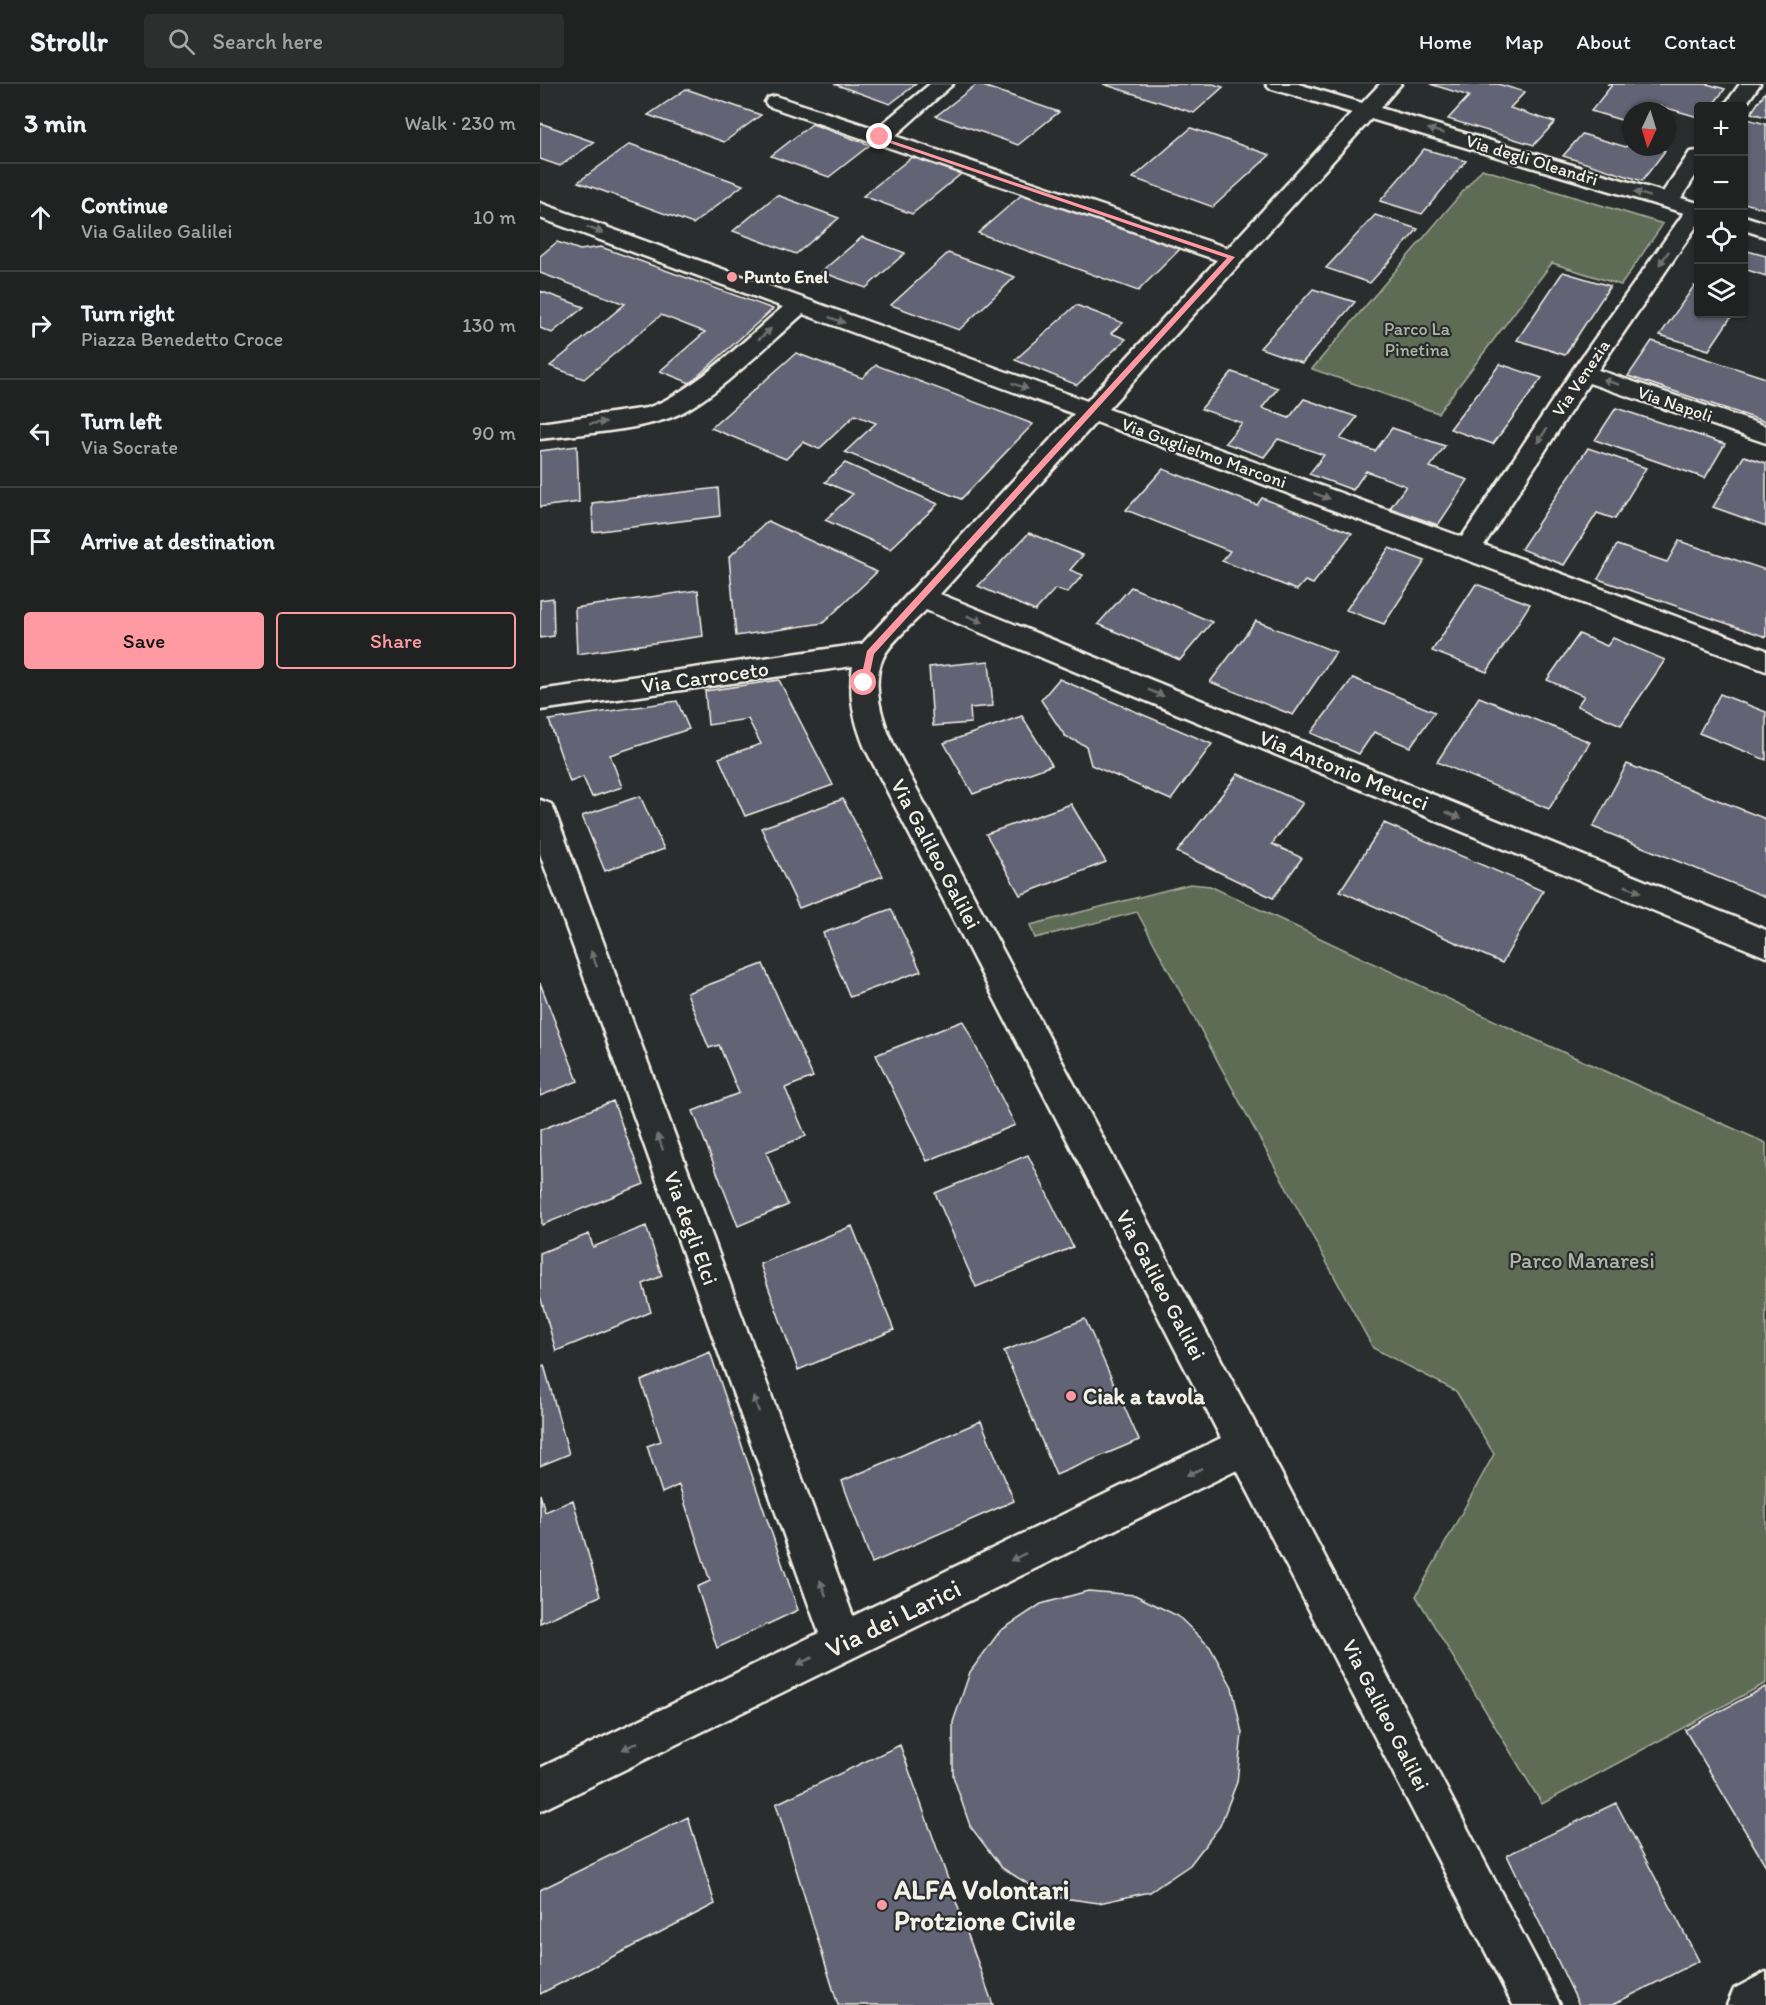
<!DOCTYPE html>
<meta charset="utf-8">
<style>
:root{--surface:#202222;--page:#2d2f2f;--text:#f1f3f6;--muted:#a2a4a5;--line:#3d3f40;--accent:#ff9aa2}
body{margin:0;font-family:Itim,sans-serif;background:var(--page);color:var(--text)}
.controls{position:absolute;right:18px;top:18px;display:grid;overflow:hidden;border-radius:6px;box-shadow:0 2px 4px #0004}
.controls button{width:54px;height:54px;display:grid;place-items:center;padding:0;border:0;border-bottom:2px solid var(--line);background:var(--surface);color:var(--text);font:30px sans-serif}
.compass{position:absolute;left:1082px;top:18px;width:54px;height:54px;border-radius:50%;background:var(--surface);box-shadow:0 2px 4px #0004;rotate:184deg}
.stop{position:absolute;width:18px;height:18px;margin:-14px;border:4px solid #ff9aa2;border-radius:50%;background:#fff}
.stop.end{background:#ff9aa2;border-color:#fff;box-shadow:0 2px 6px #0008}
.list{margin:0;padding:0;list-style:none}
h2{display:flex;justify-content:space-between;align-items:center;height:78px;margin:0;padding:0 24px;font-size:26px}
h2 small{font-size:20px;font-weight:400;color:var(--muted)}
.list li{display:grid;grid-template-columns:39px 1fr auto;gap:18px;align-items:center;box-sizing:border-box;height:108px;padding:0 24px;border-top:2px solid var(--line)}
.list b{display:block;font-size:22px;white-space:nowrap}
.list p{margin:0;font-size:20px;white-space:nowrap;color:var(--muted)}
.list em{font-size:20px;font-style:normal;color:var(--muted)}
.actions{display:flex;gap:12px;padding:18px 24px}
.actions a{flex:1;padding:14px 0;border:2px solid var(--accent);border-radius:6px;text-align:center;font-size:21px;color:var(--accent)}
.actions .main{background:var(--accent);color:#111}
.icon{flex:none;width:33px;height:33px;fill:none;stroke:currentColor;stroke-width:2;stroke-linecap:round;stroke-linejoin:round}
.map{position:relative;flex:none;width:1226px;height:1921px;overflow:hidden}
header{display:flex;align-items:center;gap:36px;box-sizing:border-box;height:84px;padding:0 30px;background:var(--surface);border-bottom:2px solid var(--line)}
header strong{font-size:28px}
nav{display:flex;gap:33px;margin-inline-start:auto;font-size:21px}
.search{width:420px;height:54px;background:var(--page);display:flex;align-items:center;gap:15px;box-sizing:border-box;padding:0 21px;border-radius:6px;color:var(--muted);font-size:22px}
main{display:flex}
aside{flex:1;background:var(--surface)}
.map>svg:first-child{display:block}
.green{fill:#5e6c54;stroke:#a9ae9e;stroke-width:1.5}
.building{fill:#636476;stroke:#f4f1e8;stroke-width:1.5}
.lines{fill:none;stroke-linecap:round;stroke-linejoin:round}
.street-casing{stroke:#f4f1e8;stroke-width:5}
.street{fill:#2a2d2e;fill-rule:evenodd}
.oneway{fill:#71726f}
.route{fill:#ff9aa2}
.poi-dot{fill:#ff9aa2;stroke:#2a2d2e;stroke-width:2}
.labels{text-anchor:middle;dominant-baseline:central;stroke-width:4.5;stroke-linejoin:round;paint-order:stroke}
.far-street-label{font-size:18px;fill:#f4f1e8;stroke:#2a2d2e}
.far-poi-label{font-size:18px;font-weight:bold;fill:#f4f1e8;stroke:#2a2d2e;text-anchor:start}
.far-park-label{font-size:18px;fill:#b0b5a5;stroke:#2a2d2e}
.street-label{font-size:22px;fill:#f4f1e8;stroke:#2a2d2e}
.park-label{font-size:22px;fill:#b0b5a5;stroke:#2a2d2e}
.poi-label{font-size:22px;font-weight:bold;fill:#f4f1e8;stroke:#2a2d2e;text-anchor:start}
.near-street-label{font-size:27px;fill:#f4f1e8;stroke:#2a2d2e}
.near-poi-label{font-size:27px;font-weight:bold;fill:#f4f1e8;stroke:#2a2d2e;text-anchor:start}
</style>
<header>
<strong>Strollr</strong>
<div class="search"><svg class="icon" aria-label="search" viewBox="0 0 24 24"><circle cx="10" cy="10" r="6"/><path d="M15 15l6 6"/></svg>Search here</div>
<nav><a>Home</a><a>Map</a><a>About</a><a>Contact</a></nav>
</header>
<main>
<aside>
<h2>3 min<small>Walk · 230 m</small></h2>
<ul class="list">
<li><svg class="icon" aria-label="ahead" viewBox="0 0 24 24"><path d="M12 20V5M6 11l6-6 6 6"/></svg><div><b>Continue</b><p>Via Galileo Galilei</p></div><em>10 m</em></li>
<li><svg class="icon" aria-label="right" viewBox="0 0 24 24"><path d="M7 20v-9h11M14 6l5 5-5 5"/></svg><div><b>Turn right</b><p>Piazza Benedetto Croce</p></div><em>130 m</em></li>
<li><svg class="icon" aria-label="left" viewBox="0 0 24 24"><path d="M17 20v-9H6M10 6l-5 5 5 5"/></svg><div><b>Turn left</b><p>Via Socrate</p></div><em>90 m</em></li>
<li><svg class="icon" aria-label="arrive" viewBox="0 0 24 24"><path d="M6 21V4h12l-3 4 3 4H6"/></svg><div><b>Arrive at destination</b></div></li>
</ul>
<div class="actions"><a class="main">Save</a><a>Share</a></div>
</aside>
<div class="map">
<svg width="1226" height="1921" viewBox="0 0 1226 1921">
<rect width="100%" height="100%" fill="#2a2d2e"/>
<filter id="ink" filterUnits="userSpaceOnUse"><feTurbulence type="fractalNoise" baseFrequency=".0167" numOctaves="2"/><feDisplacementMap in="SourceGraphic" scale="12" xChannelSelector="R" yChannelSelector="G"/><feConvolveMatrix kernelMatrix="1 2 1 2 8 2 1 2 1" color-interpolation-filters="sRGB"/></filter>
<g filter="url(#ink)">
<!-- green -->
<path class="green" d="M942,85L1123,140L1081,201L1012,179L898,329L772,285Z
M650,800L670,802L985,951L1226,1059V1599L1002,1720L876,1512L954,1370L916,1307L833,1264L597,828L495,854L490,841Z"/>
<!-- building -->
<path class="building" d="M294,0H376L350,20Z
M437,0L519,28L478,61L396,32Z
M563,0H673L683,3L654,29Z
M890,0H958L985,8L970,24L1015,38L994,61L908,35L929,12Z
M1067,0H1167L1185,5L1172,22H1158V33L1120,22L1116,27H1091V39L1051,27L1072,1Z
M146,5L221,31L184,58L108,31Z
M1226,7V33L1211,29Z
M1207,35L1226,40V125L1204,119V41Z
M0,39L54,58L20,82L0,75Z
M272,40L330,61L289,93L231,72Z
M651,44L730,71L673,123L593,94Z
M1042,50L1086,63L1091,57V63H1112L1125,67L1102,97L1023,72Z
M90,60L203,101L153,140L38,98Z
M884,65L926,77L882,130L840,117Z
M373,72L421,90L372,130L323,112Z
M486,107L643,162L598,207L438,149Z
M237,111L299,134L256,170L193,147Z
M835,131L878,145L830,199L786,184Z
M322,153L365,169L326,204L281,188Z
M17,158L40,166L61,163L233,225L150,299L120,287L165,248L121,231L44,295L10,282L85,220L0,189V172Z
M1204,166L1226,172V192L1204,185Z
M408,169L475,193L419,246L351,221Z
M1023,188L1070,202L1025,271L977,256Z
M1154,202L1158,203V230H1193L1169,266L1120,251Z
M773,205L815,218L762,279L720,264Z
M0,207L44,223L12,249L0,244Z
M536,221L583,239L571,249L586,255L537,301L475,276Z
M1112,257L1226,294V338L1088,292Z
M256,269L322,294L336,281L493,340L421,415L305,368L336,339L315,331L279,365L263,358L246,375L171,344Z
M960,280L1002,294L953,360L910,345Z
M692,288L738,304L722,324L749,334L764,315L817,333L800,355L835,367L852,344L905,362L890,383L928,396L898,441L850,424L866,402L826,387L813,406L769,390L784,371L738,355L724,373L685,359L702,339L661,325Z
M1076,324L1185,360L1165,394L1055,356Z
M37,362L39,418L0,423V367Z
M1048,364L1106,384L1075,435L1057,429L1024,481L981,465Z
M1204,372L1226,379V442L1173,423Z
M305,379L398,420L350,465L285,436L313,410L285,398Z
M623,385L717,421L722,414L812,449L773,500L765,497L757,506L682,477L690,467L586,426Z
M178,404L180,432L53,448L52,419Z
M228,437L337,488L283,539L196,552L189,473Z
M489,449L543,471L530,486L543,491L527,509L515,505L495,527L438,502Z
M1139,457L1226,486V553L1058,495L1077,461L1127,478Z
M849,464L885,477L844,540L806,526Z
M936,500L990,520L947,588L892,567Z
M591,503L672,538L640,576L558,540Z
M158,506L163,552L37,570L35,524Z
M13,514L14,552L0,554V516Z
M716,537L796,568L753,631L670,598Z
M1039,550L1067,562L1073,554L1125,576L1081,641L1037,622L1044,612L1007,596Z
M449,577L453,622L430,624L431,639L393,642L389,583Z
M813,594L895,628L870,663L834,648L819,670L771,649Z
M519,595L672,660L631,716L551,681L546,662L525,652L501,616Z
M239,596L293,701L205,732L179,674L221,660L208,635L168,641L165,607Z
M1180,610L1226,628V676L1159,649Z
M939,613L1050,658L1009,725L897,678Z
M137,617L149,645L70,671L82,703L52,713L43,693L30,698L9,636Z
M482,632L512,681L433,710L404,659Z
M1087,680L1226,735V813L1053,743Z
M698,690L763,719L732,760L762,774L733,814L637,768Z
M100,712L124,765L65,787L42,732Z
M303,715L343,792L259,824L221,744Z
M531,720L566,778L480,811L446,750Z
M844,739L1003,807L962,879L800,807Z
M351,825L381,887L310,913L283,849Z
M223,880L273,993L245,1004L266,1052L226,1068L248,1121L198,1142L153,1027L199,1009L179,961L169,964L147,909Z
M0,899L38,997L0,1012Z
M423,937L475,1041L387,1077L336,971Z
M73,1017L104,1100L2,1141L0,1046Z
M488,1071L533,1163L436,1203L395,1109Z
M106,1142L122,1192L103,1200L111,1228L16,1267L0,1212V1169L49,1150L53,1163Z
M312,1142L354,1246L258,1286L220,1180Z
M545,1235L599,1356L516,1391L464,1267Z
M170,1268L258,1526L177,1564L157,1503L170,1497L139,1401L122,1409L107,1362L121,1357L101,1297Z
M4,1281L29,1370L0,1382V1283Z
M441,1337L474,1417L332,1479L302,1397Z
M0,1410L5,1428L33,1416L60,1512L0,1539Z
M548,1507L595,1511L638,1532L670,1563L692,1603L702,1649L697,1698L680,1742L650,1781L610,1808L559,1819L508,1812L462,1784L430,1742L413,1692V1638L430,1588L460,1547L501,1520Z
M1225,1603L1226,1605V1782L1145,1646Z
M360,1661L453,1921H298L236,1720Z
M1076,1719L1159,1877L1072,1921H1039L967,1771Z
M148,1733L175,1820L0,1910V1806Z"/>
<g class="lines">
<!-- street casing -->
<g class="street-casing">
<path id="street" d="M390,0H413L355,52L688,164L812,29L729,4L726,0H758L822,19L840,0H861L840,24L1123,108L1150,68L1158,67V88L1141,114L1158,119V140L1058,286L1226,342V359L1049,299L944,461L1226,566V587L556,338L400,510L1226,846V873L386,526C375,537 348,561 343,574C330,601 343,639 355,664L720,1349L1020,1921H973L697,1386L0,1727V1684L279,1549L0,770V716L11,720L15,728L313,1532L681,1354L325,664C314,637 308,611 313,582L0,626V606L322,560L534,330L263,230C227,261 181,308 141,329C108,346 38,350 0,355V339L107,324C155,307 204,256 243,223L0,134V119L547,317L677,176L228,22L225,18L228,14L235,12L336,45ZM831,35L1144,129L1034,284L922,453L568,325Z
M1200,0H1220L1204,23L1184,22Z
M1204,132L1226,139V153L1204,146Z
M1226,1888V1921H1187L1194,1905Z"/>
</g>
<!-- street -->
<use href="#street" class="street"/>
</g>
<!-- one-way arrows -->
<defs><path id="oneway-solid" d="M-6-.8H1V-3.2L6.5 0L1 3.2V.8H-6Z" transform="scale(1.5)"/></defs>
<g class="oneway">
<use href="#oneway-solid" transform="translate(896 47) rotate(-163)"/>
<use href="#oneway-solid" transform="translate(1102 110) rotate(-163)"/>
<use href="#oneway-solid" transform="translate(55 146) rotate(20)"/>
<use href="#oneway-solid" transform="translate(1124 174) rotate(125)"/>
<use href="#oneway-solid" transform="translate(297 236) rotate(20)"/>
<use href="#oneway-solid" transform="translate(225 250) rotate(-41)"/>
<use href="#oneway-solid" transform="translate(1071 298) rotate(-161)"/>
<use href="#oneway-solid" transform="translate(480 302) rotate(20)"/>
<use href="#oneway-solid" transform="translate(58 339) rotate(-8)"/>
<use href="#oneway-solid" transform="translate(1002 352) rotate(123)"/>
<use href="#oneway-solid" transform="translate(782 412) rotate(20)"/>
<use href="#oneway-solid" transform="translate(435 535) rotate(22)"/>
<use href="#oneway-solid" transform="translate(616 609) rotate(22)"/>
<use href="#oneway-solid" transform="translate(913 731) rotate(22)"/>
<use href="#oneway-solid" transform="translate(1093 805) rotate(22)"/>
<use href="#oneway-solid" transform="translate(54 875) rotate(-110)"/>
<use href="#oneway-solid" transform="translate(120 1058) rotate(-110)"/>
<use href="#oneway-solid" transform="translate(216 1320) rotate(-110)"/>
<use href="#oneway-solid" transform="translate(654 1388) rotate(154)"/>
<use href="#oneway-solid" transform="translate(478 1473) rotate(154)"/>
<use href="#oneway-solid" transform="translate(283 1504) rotate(-110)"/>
<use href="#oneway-solid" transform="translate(265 1577) rotate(154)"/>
<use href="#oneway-solid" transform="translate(90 1662) rotate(154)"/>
</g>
</g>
<!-- route -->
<path class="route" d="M338,52L695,173L334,570L328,599L324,602L320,599L327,567L687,174L338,55Z"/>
<!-- markers -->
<g class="poi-dot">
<circle cx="192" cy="193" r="6"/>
<circle cx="531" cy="1312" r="6"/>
<circle cx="342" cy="1821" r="6"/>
</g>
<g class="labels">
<!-- far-street labels -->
<g class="far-street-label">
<text transform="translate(992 76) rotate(17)">Via degli Oleandri</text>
<text transform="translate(1041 294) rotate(-56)">Via Venezia</text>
<text transform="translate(1135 320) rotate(19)">Via Napoli</text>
<text transform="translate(664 369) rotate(20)">Via Guglielmo Marconi</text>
</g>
<!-- far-poi labels -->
<g class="far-poi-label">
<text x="204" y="193">Punto Enel</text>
</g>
<!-- far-park labels -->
<g class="far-park-label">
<text x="877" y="245">Parco La<tspan x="877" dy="21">Pinetina</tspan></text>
</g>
<!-- street labels -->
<g class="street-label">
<text transform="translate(165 593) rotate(-8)">Via Carroceto</text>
<text transform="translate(804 686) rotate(22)">Via Antonio Meucci</text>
<text transform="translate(396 770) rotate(62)">Via Galileo Galilei</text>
<text transform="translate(151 1144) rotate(70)">Via degli Elci</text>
<text transform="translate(621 1201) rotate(62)">Via Galileo Galilei</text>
<text transform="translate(846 1631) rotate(63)">Via Galileo Galilei</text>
</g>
<!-- park labels -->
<g class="park-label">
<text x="1042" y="1176">Parco Manaresi</text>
</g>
<!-- poi labels -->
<g class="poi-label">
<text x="543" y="1312">Ciak a tavola</text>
</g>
<!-- near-street labels -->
<g class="near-street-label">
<text transform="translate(353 1534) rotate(-26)">Via dei Larici</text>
</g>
<!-- near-poi labels -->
<g class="near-poi-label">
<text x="354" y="1805">ALFA Volontari<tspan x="354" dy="31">Protzione Civile</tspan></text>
</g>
</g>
</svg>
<div class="controls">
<button>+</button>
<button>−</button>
<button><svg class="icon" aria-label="locate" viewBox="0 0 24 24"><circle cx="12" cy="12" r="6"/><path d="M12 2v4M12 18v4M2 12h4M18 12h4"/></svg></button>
<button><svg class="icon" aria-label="layers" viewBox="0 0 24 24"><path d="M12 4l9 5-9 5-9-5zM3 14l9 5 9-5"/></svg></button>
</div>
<svg class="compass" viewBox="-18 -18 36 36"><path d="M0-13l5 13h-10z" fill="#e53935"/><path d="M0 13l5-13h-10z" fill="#a2a4a5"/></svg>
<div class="stop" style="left:324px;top:599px"></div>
<div class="stop end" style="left:340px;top:53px"></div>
</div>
</main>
